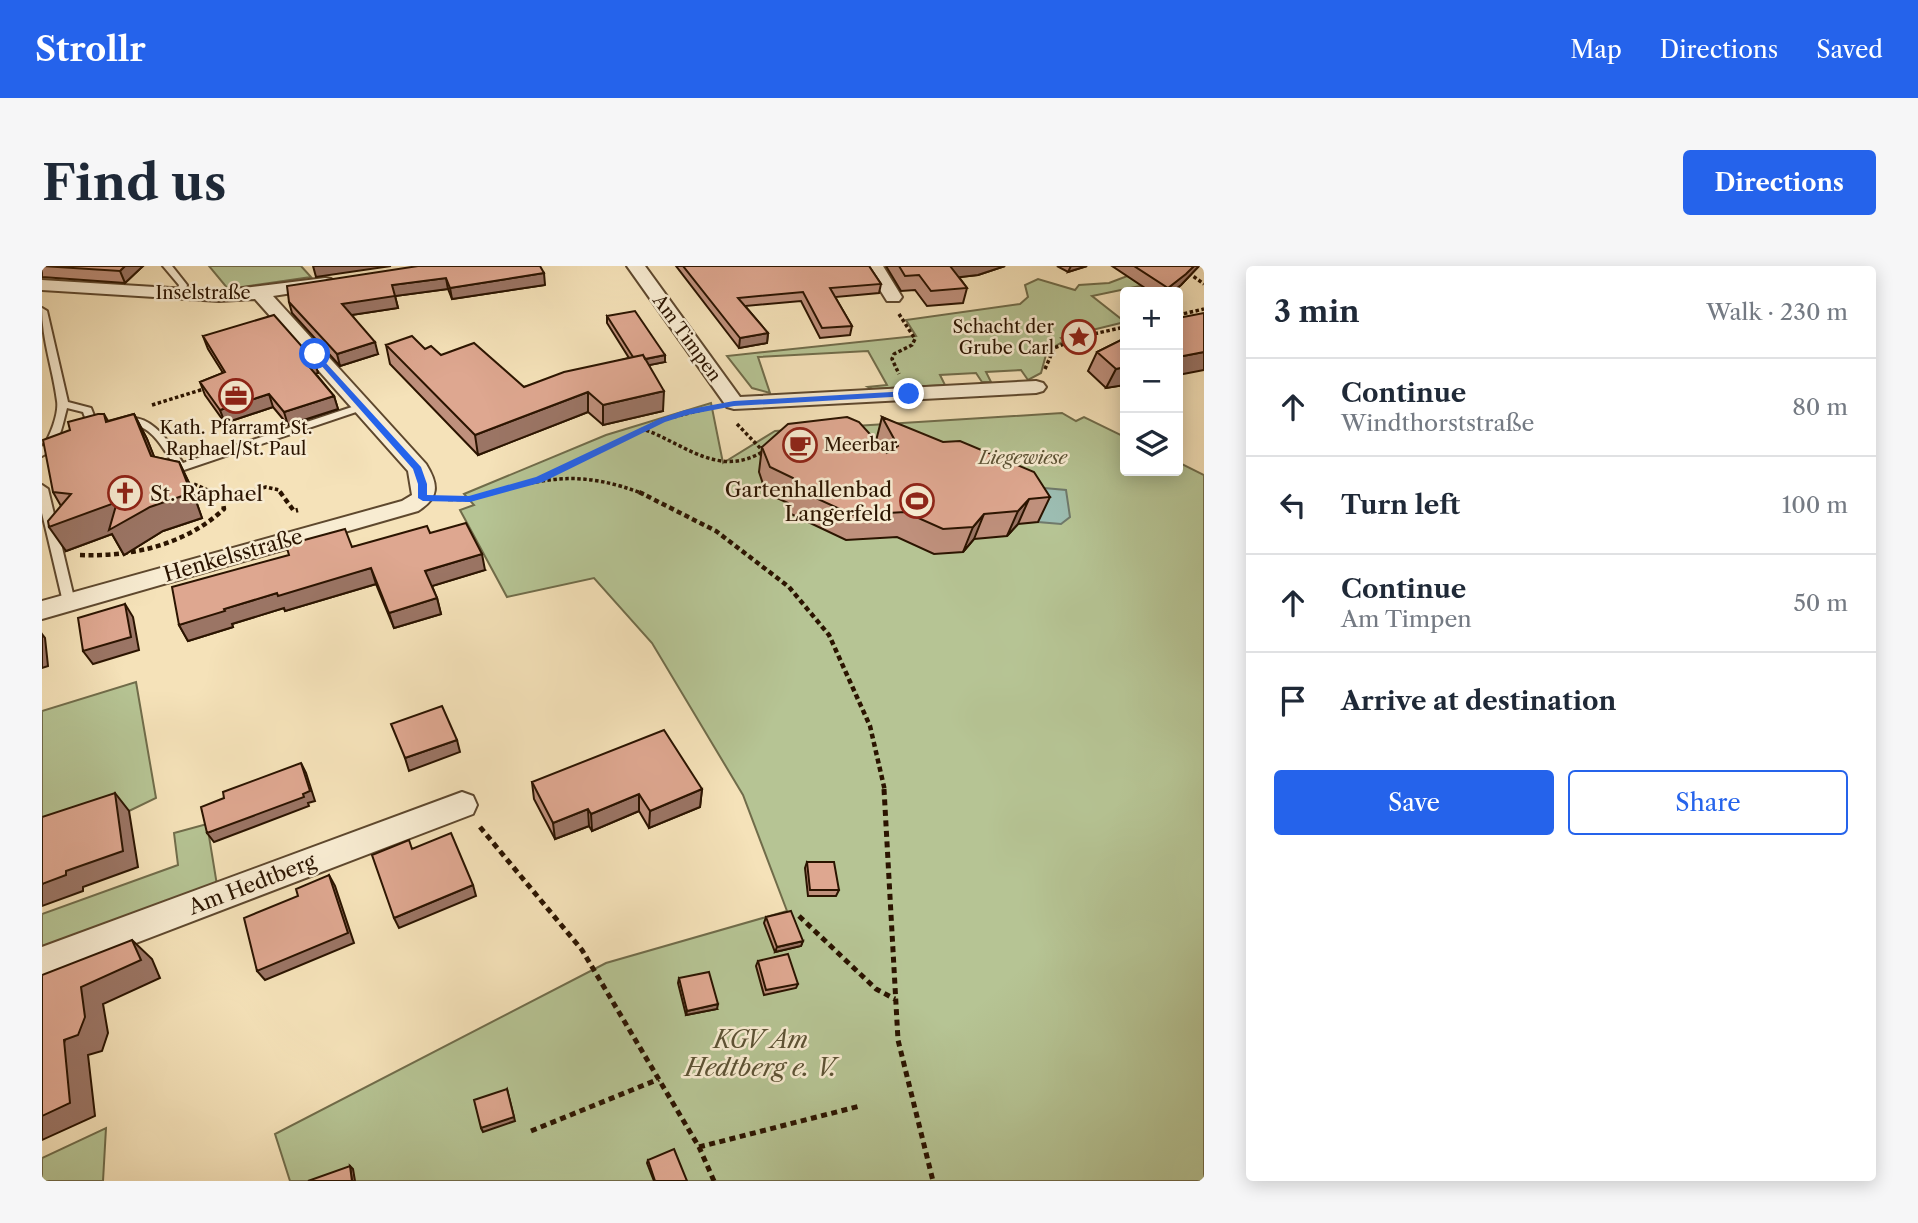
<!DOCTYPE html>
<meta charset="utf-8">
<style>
:root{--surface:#fff;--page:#f6f6f7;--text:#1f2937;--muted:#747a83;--line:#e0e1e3;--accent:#2563eb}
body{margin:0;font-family:"Libre Caslon Text",serif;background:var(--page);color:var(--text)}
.controls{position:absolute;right:21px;top:21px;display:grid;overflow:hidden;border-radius:7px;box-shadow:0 4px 18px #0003}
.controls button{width:63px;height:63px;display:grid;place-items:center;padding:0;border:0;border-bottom:2px solid var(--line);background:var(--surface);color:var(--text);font:35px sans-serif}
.stop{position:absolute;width:21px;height:21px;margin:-16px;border:5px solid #2563eb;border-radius:50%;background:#fff}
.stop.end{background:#2563eb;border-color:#fff;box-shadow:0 2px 7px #0008}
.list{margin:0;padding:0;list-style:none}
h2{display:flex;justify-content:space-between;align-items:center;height:91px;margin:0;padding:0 28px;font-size:30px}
h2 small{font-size:23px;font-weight:400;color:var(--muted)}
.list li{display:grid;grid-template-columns:46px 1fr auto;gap:21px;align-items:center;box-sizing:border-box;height:98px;padding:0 28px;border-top:2px solid var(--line)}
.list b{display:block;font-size:26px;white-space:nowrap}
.list p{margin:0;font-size:23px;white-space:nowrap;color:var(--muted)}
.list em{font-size:23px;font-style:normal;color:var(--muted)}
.actions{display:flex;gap:14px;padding:21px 28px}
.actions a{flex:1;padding:16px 0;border:2px solid var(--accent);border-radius:7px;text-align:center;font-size:24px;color:var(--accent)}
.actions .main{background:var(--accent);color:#fff}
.icon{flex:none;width:38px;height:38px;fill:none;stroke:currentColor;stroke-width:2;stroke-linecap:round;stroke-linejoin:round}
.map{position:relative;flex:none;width:1162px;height:915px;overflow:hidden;border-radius:7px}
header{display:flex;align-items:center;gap:42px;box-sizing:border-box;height:98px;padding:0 35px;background:var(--accent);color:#fff}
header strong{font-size:33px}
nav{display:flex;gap:38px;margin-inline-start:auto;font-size:24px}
.intro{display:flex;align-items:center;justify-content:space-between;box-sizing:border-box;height:168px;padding:0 42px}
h1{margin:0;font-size:49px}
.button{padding:18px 32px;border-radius:7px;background:var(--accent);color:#fff;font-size:24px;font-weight:700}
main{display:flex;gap:42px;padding:0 42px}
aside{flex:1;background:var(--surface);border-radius:7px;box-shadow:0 4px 18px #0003}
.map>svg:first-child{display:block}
.green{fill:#b6c494;stroke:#706c4a;stroke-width:2}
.water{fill:#9cbdb2;stroke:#6f796b;stroke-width:2}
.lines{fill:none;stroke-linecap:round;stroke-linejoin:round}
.lane-casing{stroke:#5e482e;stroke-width:4}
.street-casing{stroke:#5e482e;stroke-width:4}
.path-far2{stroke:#2b1400;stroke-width:3.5;stroke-dasharray:3.5 2.5;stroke-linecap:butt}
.path-far1{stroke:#2b1400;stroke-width:4.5;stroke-dasharray:5 3.5;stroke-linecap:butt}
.path{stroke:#2b1400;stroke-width:5;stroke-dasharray:6 4.5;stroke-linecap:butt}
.lane{fill:#f8ecd2;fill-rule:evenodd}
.street{fill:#f8ecd2;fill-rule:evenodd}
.wall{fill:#bf907c;stroke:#2b1400;stroke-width:2}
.shaded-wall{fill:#9b7565;stroke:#2b1400;stroke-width:2}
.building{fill:#dea790;stroke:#2b1400;stroke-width:2}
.route{fill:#2563eb}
.labels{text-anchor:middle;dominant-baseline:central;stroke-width:5;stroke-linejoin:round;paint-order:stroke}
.far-street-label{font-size:18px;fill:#2b1400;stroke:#f8ecd2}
.far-poi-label{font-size:18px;fill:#2b1400;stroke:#f8ecd2;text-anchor:end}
.far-park-label{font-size:18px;font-style:italic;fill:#5c5234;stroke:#f8ecd2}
.poi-label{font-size:21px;fill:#2b1400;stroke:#f8ecd2;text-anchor:end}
.street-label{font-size:21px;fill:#2b1400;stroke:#f8ecd2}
.near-park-label{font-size:24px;font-style:italic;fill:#5c5234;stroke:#f8ecd2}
</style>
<header>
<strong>Strollr</strong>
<nav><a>Map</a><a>Directions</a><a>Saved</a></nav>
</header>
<div class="intro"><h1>Find us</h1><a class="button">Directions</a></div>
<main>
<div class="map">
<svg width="1162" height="915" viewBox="0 0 1162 915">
<rect width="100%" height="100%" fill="#f5e2b9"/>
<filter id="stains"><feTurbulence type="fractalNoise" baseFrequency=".00286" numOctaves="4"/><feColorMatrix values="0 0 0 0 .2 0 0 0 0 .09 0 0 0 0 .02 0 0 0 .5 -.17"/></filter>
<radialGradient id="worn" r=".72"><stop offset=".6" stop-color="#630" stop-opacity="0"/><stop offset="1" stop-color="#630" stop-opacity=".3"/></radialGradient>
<!-- green -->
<path class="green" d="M167,0H259L269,11L186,23Z
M1135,7L1098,20L1050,30L1083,56L1046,65H1031L1030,69L1019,72L1022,75L1005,85L999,107L986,114L979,104L944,106L949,116H940L934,107L898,109L903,119L830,123L826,121L845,119L826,85L716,91L728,127L710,122L685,90L874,70L864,54L978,38L986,31L983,19L996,13L1033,24L1037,19L1067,17L1088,9Z
M669,137L681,197L733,165L1020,147L1034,155L1042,151L1083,171V205H1136V196L1162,209V915H248L233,868L564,697L745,645L701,529L610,377L552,312L465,331L418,244L432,239L422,228L564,169Z
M94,416L114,532L87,545L0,572V445Z
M165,558L175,619L0,686V648L136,599L132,567Z
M64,862L61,915H0V892Z"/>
<!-- water -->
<path class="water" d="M1002,222L1024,224L1028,251L1019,258L996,256L981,231H1000Z"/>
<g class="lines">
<!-- lane casing -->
<g class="lane-casing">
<path id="lane" d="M121,0H130L145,19L141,31L134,29L137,19Z
M0,42L5,45L26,136L49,142L56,160L62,163L57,167H49L41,146L25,142C20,160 18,181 0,190V181C8,172 17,147 15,135C11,103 0,75 0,42Z
M319,138L323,139V143L139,205L135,204C125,189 115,167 97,160C89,157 82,162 75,157C104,138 128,177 141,197Z
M0,219L6,223L33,336L27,340L21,336L0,247Z"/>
</g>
<!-- street casing -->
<g class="street-casing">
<path id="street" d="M585,0H603L698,131L994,115L1001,117L1004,121L1001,125L994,127L692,143L685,141Z
M823,0H841L860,31L857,35H845Z
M283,12L289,13L292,17L289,21L231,30L384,198C397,219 397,232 376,245L0,353V335L360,235L370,229L366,205L213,33L177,35L0,24V14L177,25Z
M420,526L431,530L435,539L431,548L0,713V681Z"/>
</g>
<!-- path-far2 -->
<path class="path-far2" d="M1137,0L1162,18
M857,48L873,73L870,79L852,88L850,93L857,108
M1136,49L1162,43
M1003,103L1012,82L1042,70L1083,61
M110,139L165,122
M695,158L721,185
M604,164C645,180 678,212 722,185
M501,212L620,154L667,142
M152,218L175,228
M198,228L224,221L237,224L240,228
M447,228C508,210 541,205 602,228"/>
<!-- path-far1 -->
<path class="path-far1" d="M171,226L180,232L205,226
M238,226L252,245L256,244
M597,226L674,265L747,321L787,369L828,460L843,525
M406,233H428L453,226
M38,289C90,291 143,279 182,243L180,232"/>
<!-- path -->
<path class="path" d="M842,523L856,774L891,915
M438,561L540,684L657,881L672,915
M757,650L834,723L853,733
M489,865L617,813
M657,881L818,840"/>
<!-- lane -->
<use href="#lane" class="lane"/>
<!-- street -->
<use href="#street" class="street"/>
</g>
<!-- wall -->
<path class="wall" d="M0,0H101L83,17L0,11Z
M376,0L503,19L410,33L406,23L353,30L356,42L310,49L336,88L298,100L250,47L247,36Z
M634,0H827L839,18L837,27L793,31L810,60L808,69L778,72L759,35L703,40L726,67L725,77L697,82Z
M844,0H963L936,9L917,11L925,22L921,37L885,40L873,24L859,25Z
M1015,0H1045L1026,6Z
M1070,0H1157L1139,19L1130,26H1109Z
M565,50L623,96L607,99L621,145L561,159L546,146L436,189L348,98L344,79L383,83L482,121L587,92L565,57Z
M161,70L272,94L276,107L274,108L292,130L296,143L246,159L231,141L183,157L163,129L158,116L181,107L166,83Z
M1083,72V119L1064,122L1046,105L1055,86Z
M62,148L66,155L92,148L105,173L112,191L137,196L149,221L160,252L121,265L82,289L70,268L24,285L19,240L11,226L28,164Z
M840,151L1008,231L996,256L976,258L965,270L932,273L921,286L892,288L855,271L804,274L749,248L746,237L724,227L717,206L720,181L834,175Z
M388,267L443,304L390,320L395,332L399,348L352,362L334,318L243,345L242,342L190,358L191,361L146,375L137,359L310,281Z
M490,516L660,523L658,541L607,562L597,545L550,565L547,560L513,573L492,533Z
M765,596L797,624L794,630H766L763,602Z
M724,651L761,675L759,680L733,686L722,657Z
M716,695L756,718L754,722L722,729L714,700Z
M637,712L675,743L644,749L636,717Z
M606,894L645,915H612L605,897Z"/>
<!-- shaded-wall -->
<path class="shaded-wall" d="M83,0H101L83,17L78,5Z
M271,0H349L274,11Z
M906,0H963L936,9L902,13Z
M1029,0H1045L1026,6Z
M1152,0H1157L1139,19L1130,26H1124L1126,22Z
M502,7L503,19L410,33L408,22Z
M404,12L406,23L353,30L356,42L303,50L300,38L350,19Z
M726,67L725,77L697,82L698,72Z
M333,76L336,88L298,100L295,88Z
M1162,86V104L1136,109V91Z
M623,89V96L593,102L594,95Z
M272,94L276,107L268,110L264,97Z
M1083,101V119L1064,122L1074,103Z
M622,125L621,145L561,159V139Z
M546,126V146L436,189L433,169Z
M227,128L231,141L183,157L178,144Z
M292,130L296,143L246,159L242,146Z
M92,148L105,173L122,215L109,190Z
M137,196L149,221L160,252L121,265L82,289L70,268L24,285L7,261Z
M987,233L976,258L965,270L976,245Z
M942,248L932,273L921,286L931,261Z
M440,288L443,304L387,321L383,305Z
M329,302L334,318L243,345L242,342L190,358L191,361L146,375L137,359L182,343L235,327Z
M395,332L399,348L352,362L347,347Z
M83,338L91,351L97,384L51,398L41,385Z
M0,368L3,372L6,400L0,402Z
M415,474L418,486L367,505L363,492Z
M259,497L264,507L273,535L266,537L267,540L172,576L165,567L261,528Z
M660,523L658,541L607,562L608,545Z
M73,527L87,545L96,601L41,621V625L0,640V618L24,605Z
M597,528V545L550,565L549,548Z
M546,543L547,560L513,573L511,557Z
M287,609L293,620L312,677L223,714L215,705Z
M431,619L434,630L357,662L352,652Z
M90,674L110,693L118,712L61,738L66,767L60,785L46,789L53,850L0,874V850L39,721Z
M761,675L759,680L733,686L735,681Z
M676,738L675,743L644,749L645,745Z
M465,823L473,855L441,866L439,862Z
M308,900L311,903L313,915H310Z"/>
<!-- building -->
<path class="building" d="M0,0H83L78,5Z
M376,0H498L502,7L408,22L404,12L350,19L353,30L300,38L333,76L295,88L247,36L245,20Z
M641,0H827L839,18L788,22L810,60L780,62L761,26L696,32L726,67L698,72Z
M857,0H908L925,22L889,25L877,9L863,10Z
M1092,0H1152L1144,8L1126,22Z
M593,45L623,89L603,93L601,89L591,91L565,50Z
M1162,47V86L1136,91V52Z
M232,49L272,94L264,97L292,130L242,146L227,128L178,144L158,116L183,106L161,70Z
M370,70L383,83L389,80L399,89L432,77L482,121L522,106L601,89L622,125L561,139L546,126L433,169L344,79Z
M1083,72V101L1074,103L1055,86Z
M56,148H62L64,156L92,148L109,190L137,196L149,227L108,241L67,264L75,236L7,261L6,255L29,228L11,226L1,174L28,164L26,156Z
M805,151L817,156L845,187L856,180L840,151L901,176L918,175L992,206L1008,231L987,233L976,245L942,248L931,261L901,263L863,246L811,249L754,223L751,212L728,201L720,181L746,158Z
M424,257L440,288L383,305L395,332L347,347L329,302L236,330L235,327L182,343L183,345L137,359L130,321L247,289L244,279L303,263L310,281L385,260L388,267Z
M83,338L89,371L41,385L36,352Z
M400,440L415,474L363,492L349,458Z
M622,464L660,523L608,545L597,528L549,548L546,543L511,557L490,516Z
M259,497L268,525L261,528L262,531L165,567L159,541L182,532L181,526Z
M73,527L81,585L24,605V609L0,618V551Z
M409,567L431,619L352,652L330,589L367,574L370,583Z
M765,596H792L797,624H768Z
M287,609L306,667L215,705L202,652L256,630L254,623Z
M749,645L761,675L735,681L724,651Z
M90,674L99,694L39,721L43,751L36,769L22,774L28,837L0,850V709Z
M746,688L756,718L724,724L716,695Z
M667,706L676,738L645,745L637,712Z
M465,823L472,851L439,862L432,834Z
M632,883L645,915H613L606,894Z
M308,900L310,915H266Z"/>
<!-- route -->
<path class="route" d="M273,85L379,201L385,218V229L427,230L494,211L617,153L643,144L692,135L867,125L872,128L867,130L692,140L645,149L623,156L501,216L428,236L381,235L376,232V218L371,203L270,89Z"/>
<!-- icons -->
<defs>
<g id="sight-ring" transform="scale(1.75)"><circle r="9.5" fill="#f8ecd2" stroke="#8f2418" stroke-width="1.5"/><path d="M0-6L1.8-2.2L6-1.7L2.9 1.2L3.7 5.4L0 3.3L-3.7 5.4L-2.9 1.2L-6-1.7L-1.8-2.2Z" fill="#8f2418"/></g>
<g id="office-ring" transform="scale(1.75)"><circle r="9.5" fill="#f8ecd2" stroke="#8f2418" stroke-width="1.5"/><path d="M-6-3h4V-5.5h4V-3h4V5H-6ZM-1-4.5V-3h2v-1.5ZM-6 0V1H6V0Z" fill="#8f2418"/></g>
<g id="cafe-ring" transform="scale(1.75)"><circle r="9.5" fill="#f8ecd2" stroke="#8f2418" stroke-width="1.5"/><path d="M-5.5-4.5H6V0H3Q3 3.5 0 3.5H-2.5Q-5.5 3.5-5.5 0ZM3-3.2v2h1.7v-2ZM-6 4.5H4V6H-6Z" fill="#8f2418"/></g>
<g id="church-ring" transform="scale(1.75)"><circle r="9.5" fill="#f8ecd2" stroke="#8f2418" stroke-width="1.5"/><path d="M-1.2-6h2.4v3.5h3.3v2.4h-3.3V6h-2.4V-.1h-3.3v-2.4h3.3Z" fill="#8f2418"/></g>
<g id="stadium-ring" transform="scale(1.75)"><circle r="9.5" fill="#f8ecd2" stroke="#8f2418" stroke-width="1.5"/><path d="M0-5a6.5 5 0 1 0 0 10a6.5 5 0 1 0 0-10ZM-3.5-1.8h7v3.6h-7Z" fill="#8f2418"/></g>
</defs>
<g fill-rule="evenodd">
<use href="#sight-ring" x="1037" y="71"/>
<use href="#office-ring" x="194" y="130"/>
<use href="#cafe-ring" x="758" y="179"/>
<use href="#church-ring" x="83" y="227"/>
<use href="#stadium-ring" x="875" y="235"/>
</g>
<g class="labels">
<!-- far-street labels -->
<g class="far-street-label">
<text x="161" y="27">Inselstraße</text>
<text transform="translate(645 72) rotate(54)">Am Timpen</text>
</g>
<!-- far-poi labels -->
<g class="far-poi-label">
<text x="1012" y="61">Schacht der<tspan x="1012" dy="21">Grube Carl</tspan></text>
<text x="194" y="162" text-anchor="middle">Kath. Pfarramt St.<tspan x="194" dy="21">Raphael/St. Paul</tspan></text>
<text x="782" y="179" text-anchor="start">Meerbar</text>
</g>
<!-- far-park labels -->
<g class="far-park-label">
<text x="981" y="192">Liegewiese</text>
</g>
<!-- poi labels -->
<g class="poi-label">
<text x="850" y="223">Gartenhallenbad<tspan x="850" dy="24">Langerfeld</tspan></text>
<text x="108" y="227" text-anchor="start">St. Raphael</text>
</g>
<!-- street labels -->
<g class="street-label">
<text transform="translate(191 289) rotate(-16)">Henkelsstraße</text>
<text transform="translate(210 618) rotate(-21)">Am Hedtberg</text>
</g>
<!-- near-park labels -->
<g class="near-park-label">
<text x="719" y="773">KGV Am<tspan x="719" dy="28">Hedtberg e. V.</tspan></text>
</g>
</g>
<rect width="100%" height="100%" filter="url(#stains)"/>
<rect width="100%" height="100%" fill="url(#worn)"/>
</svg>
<div class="controls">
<button>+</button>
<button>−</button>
<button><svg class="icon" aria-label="layers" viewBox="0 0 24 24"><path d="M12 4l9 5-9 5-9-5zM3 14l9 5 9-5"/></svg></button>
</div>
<div class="stop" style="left:273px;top:88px"></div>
<div class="stop end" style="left:867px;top:128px"></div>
</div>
<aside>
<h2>3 min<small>Walk · 230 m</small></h2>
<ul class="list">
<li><svg class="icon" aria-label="ahead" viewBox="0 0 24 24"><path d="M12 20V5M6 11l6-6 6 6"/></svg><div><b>Continue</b><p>Windthorststraße</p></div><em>80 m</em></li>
<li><svg class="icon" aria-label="left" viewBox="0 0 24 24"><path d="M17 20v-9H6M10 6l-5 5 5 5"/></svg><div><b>Turn left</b></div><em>100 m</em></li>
<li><svg class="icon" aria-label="ahead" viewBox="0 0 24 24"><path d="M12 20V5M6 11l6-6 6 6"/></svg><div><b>Continue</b><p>Am Timpen</p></div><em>50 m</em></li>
<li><svg class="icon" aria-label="arrive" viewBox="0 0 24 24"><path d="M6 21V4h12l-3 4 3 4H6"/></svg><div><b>Arrive at destination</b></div></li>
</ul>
<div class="actions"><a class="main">Save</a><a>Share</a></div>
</aside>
</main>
